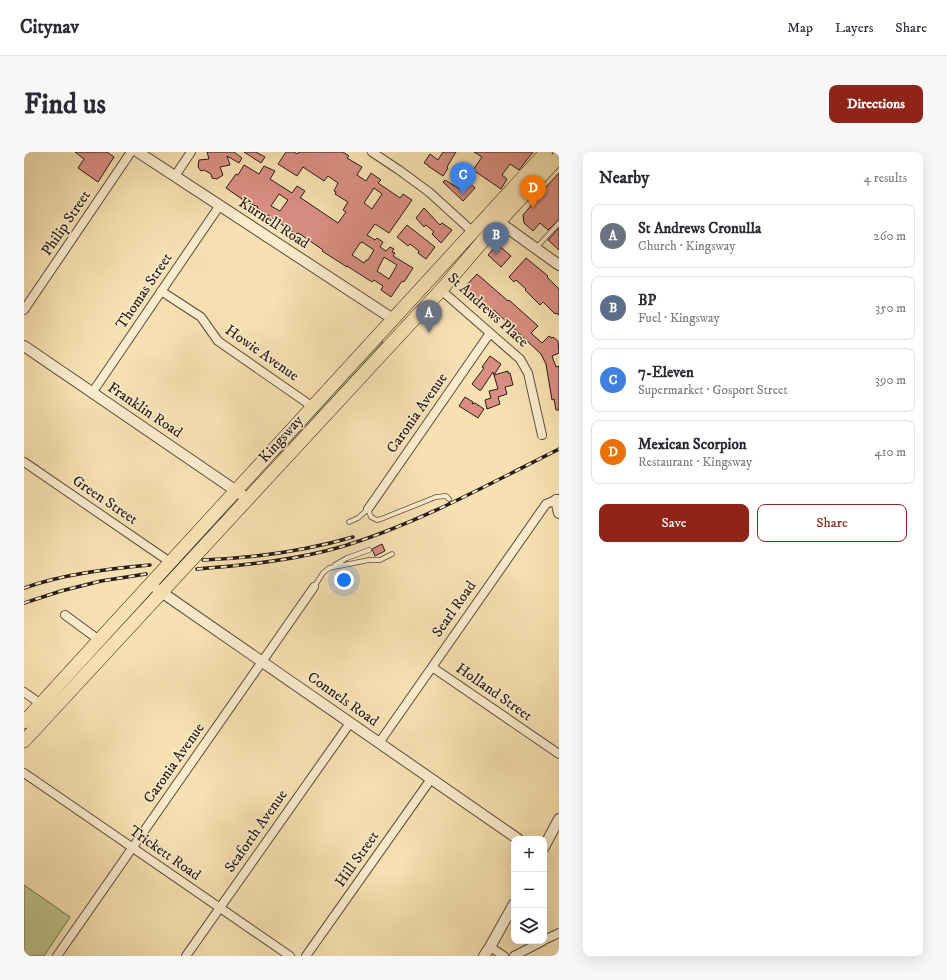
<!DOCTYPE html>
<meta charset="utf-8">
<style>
:root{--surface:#fff;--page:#f7f7f7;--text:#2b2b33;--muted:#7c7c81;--line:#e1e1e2;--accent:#8f2418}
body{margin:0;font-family:"IM FELL DW Pica",serif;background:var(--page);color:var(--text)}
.controls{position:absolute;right:12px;bottom:12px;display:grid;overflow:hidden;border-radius:8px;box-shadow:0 4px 16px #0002}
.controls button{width:36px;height:36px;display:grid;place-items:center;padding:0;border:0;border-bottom:1px solid var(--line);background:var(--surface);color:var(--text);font:20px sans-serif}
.you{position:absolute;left:320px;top:428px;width:14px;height:14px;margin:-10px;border:3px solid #fff;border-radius:50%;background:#1a73e8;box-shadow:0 0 0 6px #1a73e833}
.badge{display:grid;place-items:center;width:26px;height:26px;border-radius:50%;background:var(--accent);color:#fff;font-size:13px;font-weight:700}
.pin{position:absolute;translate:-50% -33px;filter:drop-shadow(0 1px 2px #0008)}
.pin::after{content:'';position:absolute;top:21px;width:14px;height:12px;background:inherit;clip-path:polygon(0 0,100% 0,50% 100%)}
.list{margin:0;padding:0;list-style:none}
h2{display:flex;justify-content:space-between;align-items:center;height:52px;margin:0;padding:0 16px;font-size:17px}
h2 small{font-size:13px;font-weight:400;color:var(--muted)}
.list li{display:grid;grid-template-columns:26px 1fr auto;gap:12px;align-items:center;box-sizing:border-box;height:64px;margin:0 8px 8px;padding:0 8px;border:1px solid var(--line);border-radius:8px}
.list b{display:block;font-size:15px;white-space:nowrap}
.list p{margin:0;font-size:13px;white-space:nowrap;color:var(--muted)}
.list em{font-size:13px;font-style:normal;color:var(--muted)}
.actions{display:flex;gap:8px;padding:12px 16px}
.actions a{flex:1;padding:9px 0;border:1px solid var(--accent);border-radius:8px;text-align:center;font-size:14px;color:var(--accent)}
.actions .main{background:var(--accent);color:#fff}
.icon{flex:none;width:22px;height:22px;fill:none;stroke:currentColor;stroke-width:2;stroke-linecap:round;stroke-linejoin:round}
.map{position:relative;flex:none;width:535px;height:804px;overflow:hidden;border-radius:8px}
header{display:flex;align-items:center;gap:24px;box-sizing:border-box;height:56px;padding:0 20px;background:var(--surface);border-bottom:1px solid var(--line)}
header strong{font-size:19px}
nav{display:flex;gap:22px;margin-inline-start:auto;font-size:14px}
.intro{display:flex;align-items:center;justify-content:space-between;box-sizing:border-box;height:96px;padding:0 24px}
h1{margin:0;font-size:28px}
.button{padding:10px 18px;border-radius:8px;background:var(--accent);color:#fff;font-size:14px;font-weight:700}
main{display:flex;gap:24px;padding:0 24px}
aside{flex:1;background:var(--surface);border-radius:8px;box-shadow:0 4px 16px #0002}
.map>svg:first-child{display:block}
.green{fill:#bdc38c;stroke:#726f51}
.building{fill:#da8f83;stroke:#271b16;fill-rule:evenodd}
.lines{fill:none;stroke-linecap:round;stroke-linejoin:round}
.service-casing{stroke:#5b4c3d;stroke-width:5.5}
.minor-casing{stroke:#5b4c3d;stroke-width:10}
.tertiary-casing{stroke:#5b4c3d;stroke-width:12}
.primary-casing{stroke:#271b16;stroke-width:14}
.service{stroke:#faeccd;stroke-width:4}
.minor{stroke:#faeccd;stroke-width:8}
.tertiary{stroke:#faeccd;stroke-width:10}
.primary{stroke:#f7e1b2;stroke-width:13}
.rail-casing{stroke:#271b16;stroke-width:3.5}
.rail{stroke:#faeccd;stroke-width:2;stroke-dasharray:6;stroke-linecap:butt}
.labels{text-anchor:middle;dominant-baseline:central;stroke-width:3;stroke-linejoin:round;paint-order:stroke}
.street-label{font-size:15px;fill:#271b16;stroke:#faeccd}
</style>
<header>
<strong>Citynav</strong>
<nav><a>Map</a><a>Layers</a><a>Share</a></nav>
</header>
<div class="intro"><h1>Find us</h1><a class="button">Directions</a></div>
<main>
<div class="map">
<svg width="535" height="804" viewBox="0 0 535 804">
<rect width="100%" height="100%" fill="#f7e1b2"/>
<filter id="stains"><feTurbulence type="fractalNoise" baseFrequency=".005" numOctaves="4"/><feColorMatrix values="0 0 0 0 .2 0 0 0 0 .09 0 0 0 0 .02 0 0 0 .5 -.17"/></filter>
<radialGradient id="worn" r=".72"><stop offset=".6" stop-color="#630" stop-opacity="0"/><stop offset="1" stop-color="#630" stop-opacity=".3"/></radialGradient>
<!-- green -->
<path class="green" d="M357,188L359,190L347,204L261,297L246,310Z
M204,356L195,369L166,401H162Z
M0,733L46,765L20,804H0Z"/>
<!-- building -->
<path class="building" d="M51,0H83L90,5L74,30L54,16L60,7Z
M183,0H210L218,6L215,11L203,4L206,13L196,15L199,23L193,27L188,26L187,22L180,18L177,19L174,15L175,8L185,7Z
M220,0H232L241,5L237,11Z
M262,0H270L273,2L275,0H319L325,4L323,6L338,15L333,23L342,29L347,21L357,28L354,31L376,46L379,42L388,48L365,81L351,72L343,83L351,88L353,86L359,90L356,95L362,99L366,95L370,97L368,100L371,101L369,104L389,116L380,130L378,129L367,145L357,138L359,134L350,128L348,130L323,114V115L298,99L299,98L276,82L273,81L272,82L233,56L234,55L218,48V47L202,36L212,22L214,23L220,13L235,22L240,14L251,19L246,27L268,41L273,34L281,39L276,46H277L314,71L322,60L319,58L324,50L311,42L312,40L310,39L314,31L304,24L300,29L279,15L273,24L254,12ZM350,36L358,42L348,57L340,51ZM255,42L264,48L256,59L247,54ZM338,90L350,98L344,108H342L340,111L328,103L336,91ZM360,105L373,113L365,127L353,119Z
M419,0H432L423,15L424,16L419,24L404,14V13L400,11L406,2L414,8Z
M450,0H509L495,18L486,12L478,23L483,27L477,37L449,18L458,5Z
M535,21V68L524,78L516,71L509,79L500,71L499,63L511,49L510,48Z
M421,28L436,37L443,29L451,36L439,49L419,30Z
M400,56L416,73L418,71L428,78L417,91L408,82L410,80L402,73L400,75L392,66Z
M383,73L411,95L402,107L394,101L395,99L386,92L384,94L373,85Z
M535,76V98L524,88Z
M473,92L487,104L477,115L464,103Z
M502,106L524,124L523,125L535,137V163L532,161L531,162L519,150L516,153L501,138L502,137L492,128L490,130L485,125Z
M453,122L484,149L485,148L514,174L507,181L518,191L525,184L528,186L529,185L534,189L535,201L528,204L532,215L535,214V258H532L530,247L528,248L522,212L517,202L470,158L466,162L438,138Z
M466,204L477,212L470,223L469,220L457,238H455L448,232L460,216L458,215Z
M484,219V221H486L489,233L481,235L483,242L474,245L476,252L463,257L461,248L467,246L465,239L474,237L470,223Z
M441,245L449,250L448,252L451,251L460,257L454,266L435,254Z
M358,392L361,399L351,404L348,397Z"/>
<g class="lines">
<!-- service casing -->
<g class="service-casing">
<path id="service" d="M512,96L535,71
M325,370L334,366L344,357L347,365L353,368L357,367L412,345L422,344L425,347
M311,413L323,406L345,398
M290,435L299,421L305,416L345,408H356L368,402"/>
</g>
<!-- minor casing -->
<g class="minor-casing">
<path id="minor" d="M348,0L375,18L405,40L449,80
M151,24L167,0
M417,138L496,207L504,221L518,283
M137,139L177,165L194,189L289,255
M0,158L107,0
M68,241L196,53
M0,310L146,410
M344,357L466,181
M41,463L75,488
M408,515L535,602
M0,540L17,552
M355,591L522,352L532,348
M0,621L266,804
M520,788L535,781
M466,795L480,804
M33,804L290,435
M162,804L326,571
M282,804L407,627
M490,804L519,789"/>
</g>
<!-- tertiary casing -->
<g class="tertiary-casing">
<path id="tertiary" d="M114,0L369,167
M475,70L535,113
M0,194L224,347
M535,348H532L535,361
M133,437L494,687
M520,695L535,667
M460,804L466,795L490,752"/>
</g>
<!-- primary casing -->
<g class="primary-casing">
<path id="primary" d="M0,570L522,0
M0,589L417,138L475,70L535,5"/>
</g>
<!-- service -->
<use href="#service" class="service"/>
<!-- minor -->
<use href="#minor" class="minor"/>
<!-- tertiary -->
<use href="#tertiary" class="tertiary"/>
<!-- primary -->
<use href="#primary" class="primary"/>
<!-- rail casing -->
<g class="rail-casing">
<path id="rail" d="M179,408C229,406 281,399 329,385
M173,417C222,413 273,408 320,394C395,371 465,332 535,297
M0,436C40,422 83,417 126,413
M0,451L37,439L77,429L122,422"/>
</g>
<!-- rail -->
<use href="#rail" class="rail"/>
</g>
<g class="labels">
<!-- street labels -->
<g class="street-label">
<text transform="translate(42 71) rotate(-56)">Philip Street</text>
<text transform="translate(250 71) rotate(33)">Kurnell Road</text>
<text transform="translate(120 139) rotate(-56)">Thomas Street</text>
<text transform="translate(464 158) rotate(42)">St Andrews Place</text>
<text transform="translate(238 201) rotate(35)">Howie Avenue</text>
<text transform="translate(121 258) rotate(34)">Franklin Road</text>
<text transform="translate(393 261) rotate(-55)">Caronia Avenue</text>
<text transform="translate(257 287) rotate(-48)">Kingsway</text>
<text transform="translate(81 348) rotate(34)">Green Street</text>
<text transform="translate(430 457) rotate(-55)">Searl Road</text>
<text transform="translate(470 540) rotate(35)">Holland Street</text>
<text transform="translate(319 547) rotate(35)">Connels Road</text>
<text transform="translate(150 611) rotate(-55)">Caronia Avenue</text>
<text transform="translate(232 679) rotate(-55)">Seaforth Avenue</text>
<text transform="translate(141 701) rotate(35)">Trickett Road</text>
<text transform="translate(333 707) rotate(-55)">Hill Street</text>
</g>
</g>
<rect width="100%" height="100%" filter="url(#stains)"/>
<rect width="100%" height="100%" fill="url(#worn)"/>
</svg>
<div class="controls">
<button>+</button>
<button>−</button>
<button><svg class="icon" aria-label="layers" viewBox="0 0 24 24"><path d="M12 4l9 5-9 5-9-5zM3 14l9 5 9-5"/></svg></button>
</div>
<div class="you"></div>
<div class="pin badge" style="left:405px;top:181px;background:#6b7280">A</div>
<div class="pin badge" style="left:472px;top:103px;background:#5c6f8a">B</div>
<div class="pin badge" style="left:439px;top:43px;background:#3f7fe0">C</div>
<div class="pin badge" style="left:509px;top:56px;background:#e8710a">D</div>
</div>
<aside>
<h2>Nearby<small>4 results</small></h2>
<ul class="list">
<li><span class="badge" style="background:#6b7280">A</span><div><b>St Andrews Cronulla</b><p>Church · Kingsway</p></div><em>260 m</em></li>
<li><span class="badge" style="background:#5c6f8a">B</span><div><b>BP</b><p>Fuel · Kingsway</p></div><em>350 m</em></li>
<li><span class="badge" style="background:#3f7fe0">C</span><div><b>7-Eleven</b><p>Supermarket · Gosport Street</p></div><em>390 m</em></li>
<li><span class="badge" style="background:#e8710a">D</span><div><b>Mexican Scorpion</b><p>Restaurant · Kingsway</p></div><em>410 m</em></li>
</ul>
<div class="actions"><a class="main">Save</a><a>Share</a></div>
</aside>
</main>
